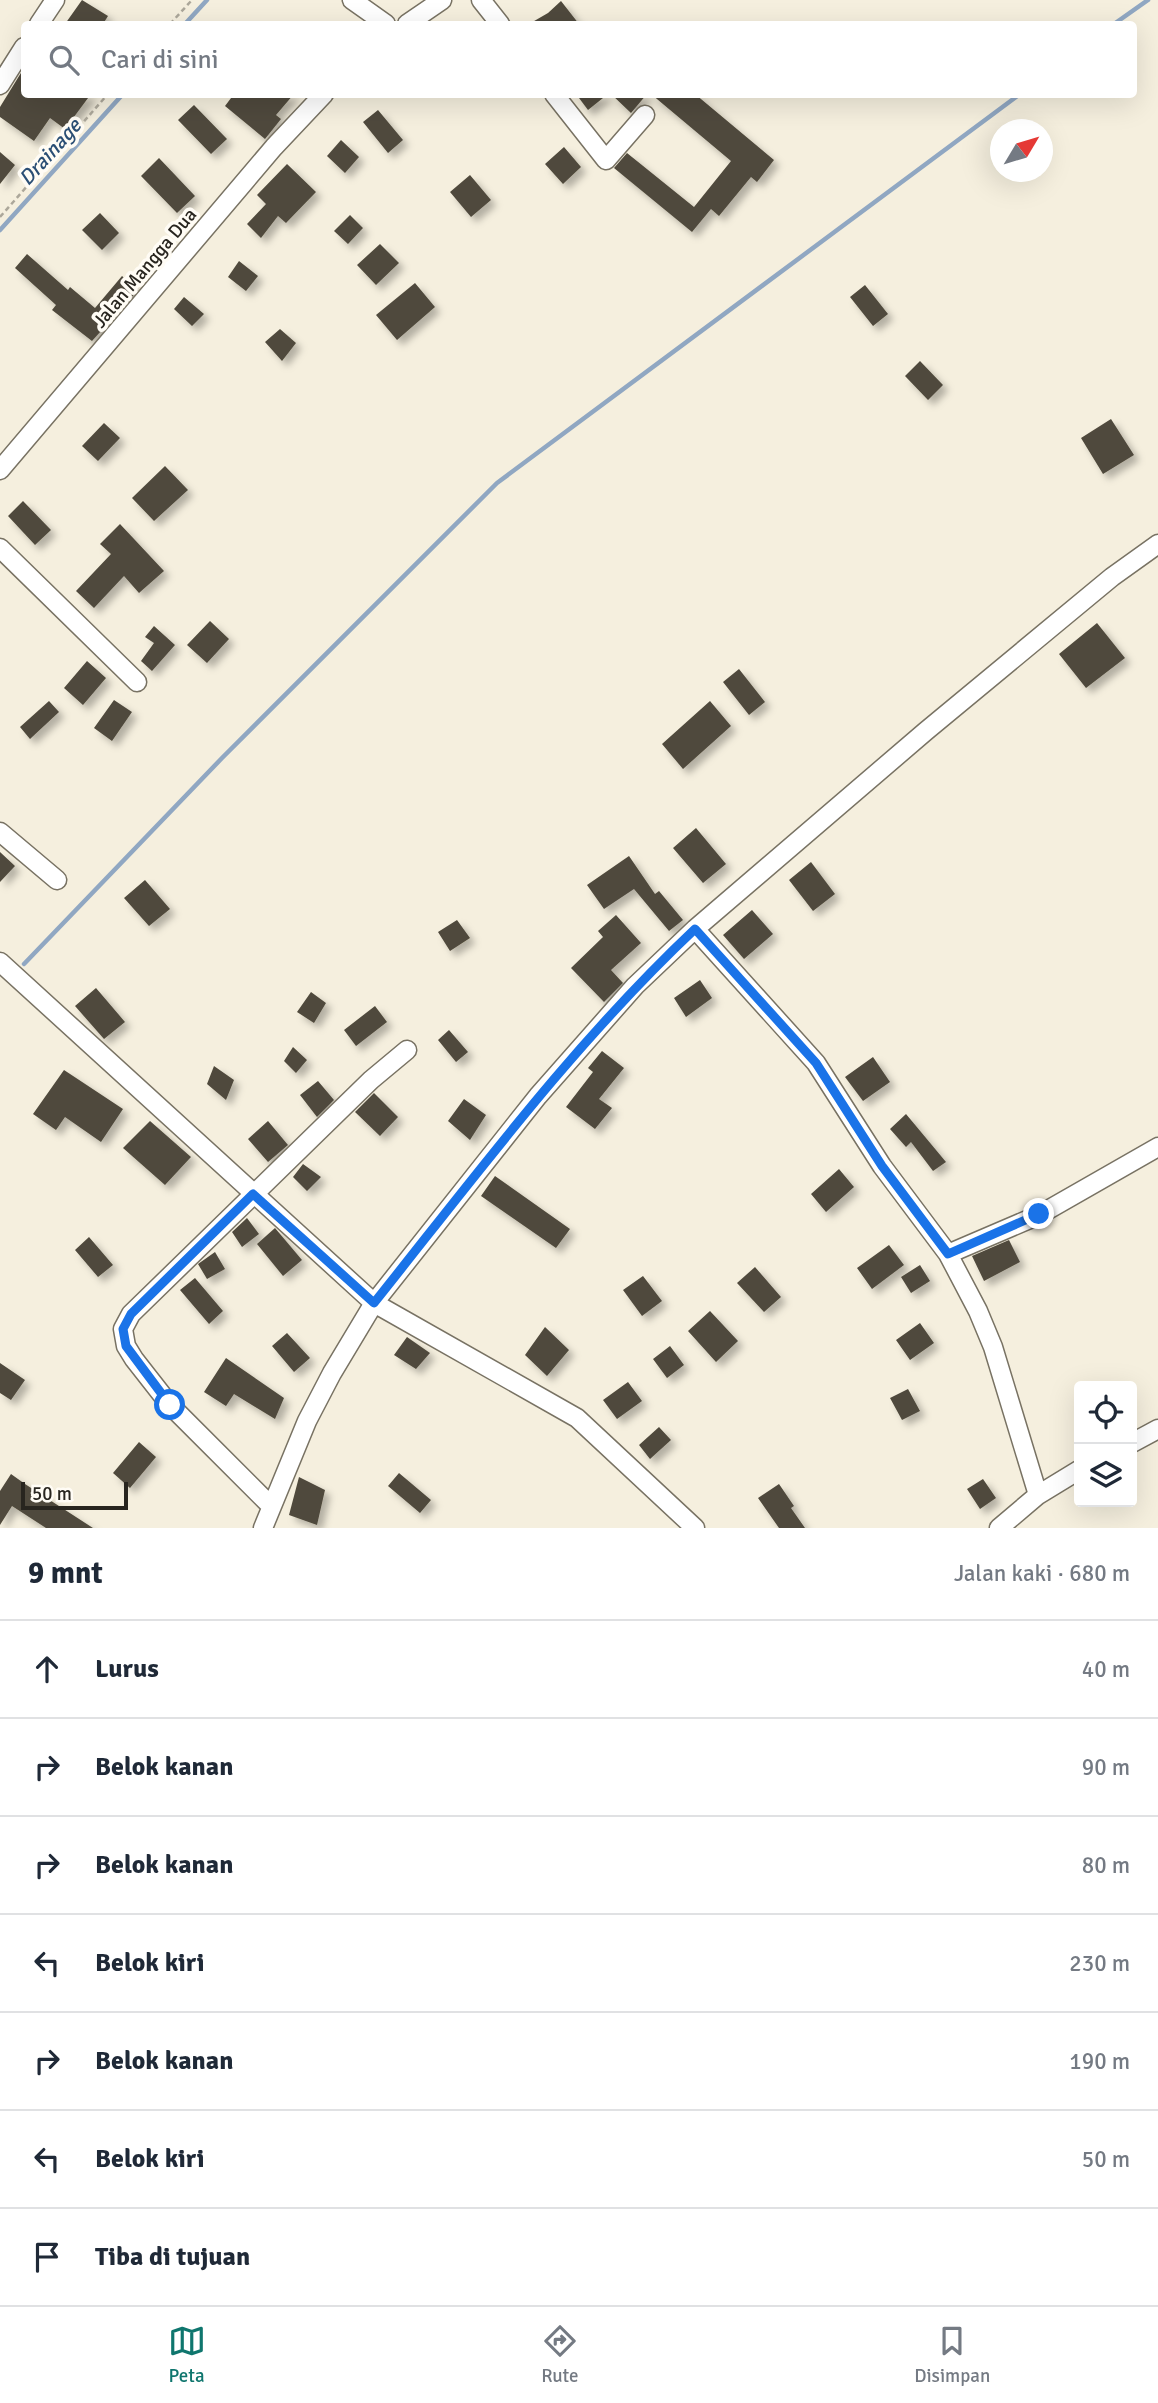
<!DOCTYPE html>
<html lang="id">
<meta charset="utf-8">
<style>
:root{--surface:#fff;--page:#f2f2f3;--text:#1f2937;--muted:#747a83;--line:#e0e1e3;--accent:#0f766e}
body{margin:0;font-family:Signika,sans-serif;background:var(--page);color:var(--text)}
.controls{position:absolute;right:21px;bottom:21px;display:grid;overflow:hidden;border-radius:7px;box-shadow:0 7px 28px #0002}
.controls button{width:63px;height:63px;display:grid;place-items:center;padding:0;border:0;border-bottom:2px solid var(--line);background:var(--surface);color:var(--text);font:35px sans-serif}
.compass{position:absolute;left:990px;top:119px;width:63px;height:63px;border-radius:50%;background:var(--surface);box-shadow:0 7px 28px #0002;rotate:52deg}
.scale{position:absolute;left:21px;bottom:18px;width:107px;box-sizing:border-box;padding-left:7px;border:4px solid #28251f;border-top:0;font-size:19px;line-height:24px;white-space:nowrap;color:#28251f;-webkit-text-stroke:5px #fffcf5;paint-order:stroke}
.stop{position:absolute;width:21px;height:21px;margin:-16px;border:5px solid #1a73e8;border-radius:50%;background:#fff}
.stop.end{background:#1a73e8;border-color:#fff;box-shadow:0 2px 7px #0008}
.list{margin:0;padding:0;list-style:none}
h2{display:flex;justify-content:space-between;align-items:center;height:91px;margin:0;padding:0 28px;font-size:30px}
h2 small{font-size:23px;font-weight:400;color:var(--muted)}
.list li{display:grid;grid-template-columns:46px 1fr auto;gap:21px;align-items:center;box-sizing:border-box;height:98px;padding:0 28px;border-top:2px solid var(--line)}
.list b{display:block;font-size:26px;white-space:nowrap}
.list em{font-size:23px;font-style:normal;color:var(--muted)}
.icon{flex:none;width:38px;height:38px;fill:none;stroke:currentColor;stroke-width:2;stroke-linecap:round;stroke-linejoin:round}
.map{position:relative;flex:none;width:1158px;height:1528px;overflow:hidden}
.search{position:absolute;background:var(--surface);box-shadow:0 7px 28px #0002;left:21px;right:21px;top:21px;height:77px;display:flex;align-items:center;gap:18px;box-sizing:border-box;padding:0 24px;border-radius:7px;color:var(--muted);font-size:26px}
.sheet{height:777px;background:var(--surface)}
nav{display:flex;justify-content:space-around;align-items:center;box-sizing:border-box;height:98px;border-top:2px solid var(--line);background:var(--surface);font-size:19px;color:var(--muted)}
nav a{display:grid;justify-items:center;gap:4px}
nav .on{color:var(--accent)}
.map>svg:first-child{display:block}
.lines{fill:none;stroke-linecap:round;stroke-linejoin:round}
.stream{stroke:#90a7c2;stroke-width:4.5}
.building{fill:#504a3c;filter:url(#shadow)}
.street-casing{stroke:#787263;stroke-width:21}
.path{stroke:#aca79a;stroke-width:2.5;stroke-dasharray:5 3.5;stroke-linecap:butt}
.street{stroke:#fff;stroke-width:18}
.route{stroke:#1a73e8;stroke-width:9}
.labels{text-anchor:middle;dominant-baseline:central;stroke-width:7;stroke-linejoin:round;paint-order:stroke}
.street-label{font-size:19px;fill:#28251f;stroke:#fffcf5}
.water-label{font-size:21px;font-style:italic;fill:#2a4e74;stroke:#fffcf5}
</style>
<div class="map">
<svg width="1158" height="1528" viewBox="0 0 1158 1528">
<defs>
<filter id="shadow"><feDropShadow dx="5.5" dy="5.5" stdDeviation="3.5" flood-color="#0004"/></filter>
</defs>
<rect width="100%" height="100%" fill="#f5efde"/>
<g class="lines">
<!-- stream -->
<path class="stream" d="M185,24L207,0
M1114,24L1148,0
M0,230L123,94
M24,964L222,758L497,483L1020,94"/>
</g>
<!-- building -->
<path class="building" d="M82,0L108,16L103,24H65Z
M561,1L579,24H529L548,13Z
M24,68V94H91L65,129L50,118L34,141L0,117V107Z
M234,94H294L276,115L281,119L265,139L225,106Z
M576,94H608L588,110Z
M611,94H647L631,113Z
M651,94H695L774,160L757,182L751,177L719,216L711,209L692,232L614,168L627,153L694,207L731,161Z
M194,105L227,139L211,154L178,120Z
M378,110L403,140L388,153L363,122Z
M341,140L359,157L345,173L327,156Z
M564,147L581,167L563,184L545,164Z
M0,152L15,165L0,184Z
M159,158L195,196L177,213L141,176Z
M287,164L316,192L286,223L278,216L261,238L247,224L266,204L257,195Z
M470,175L491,200L471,217L450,192Z
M100,213L119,233L102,250L82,230Z
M350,215L363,228L348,244L334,231Z
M380,244L399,263L376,285L357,265Z
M27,254L68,290L70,287L95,308L122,276L138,290L92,341L52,310L56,305L15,268Z
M239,261L258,276L246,291L228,277Z
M415,283L435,307L397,340L376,315Z
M865,285L888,314L873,326L850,297Z
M184,297L204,314L192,326L174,309Z
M280,329L296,343L282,361L265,342Z
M920,361L943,385L928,400L905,376Z
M1111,419L1134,455L1103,474L1081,438Z
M104,423L120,438L98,461L82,446Z
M165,466L188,490L154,521L132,498Z
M23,501L51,530L35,545L8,516Z
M120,524L164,571L139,593L124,576L94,608L76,591L111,554L100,544Z
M210,621L229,639L207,663L187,645Z
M1097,623L1125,658L1086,688L1059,654Z
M154,626L175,645L152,671L141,661L154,643L145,637Z
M87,661L106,678L83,705L64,688Z
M739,669L765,702L749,715L723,682Z
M114,700L132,712L112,741L94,728Z
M49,701L59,712L30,739L20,727Z
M710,701L731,726L683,769L662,744Z
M696,828L726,864L703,883L673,848Z
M0,852L15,866L0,882Z
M629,856L655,894L659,891L683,920L669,931L634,889L604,909L587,885Z
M811,862L835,894L813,911L789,880Z
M145,880L170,909L149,926L124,898Z
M752,910L773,934L744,959L723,935Z
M616,915L641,943L611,970L623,983L604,1002L571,968L603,937L598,931Z
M457,920L470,938L450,951L438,932Z
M700,980L712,998L686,1017L674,998Z
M96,988L125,1022L104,1039L75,1006Z
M311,992L326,1003L314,1023L297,1012Z
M375,1006L387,1022L356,1046L344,1030Z
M449,1030L468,1052L456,1062L438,1040Z
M293,1047L307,1060L296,1073L284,1061Z
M602,1051L624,1068L599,1099L612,1108L595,1129L566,1107L593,1072L588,1068Z
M873,1057L890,1082L863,1101L845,1077Z
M214,1066L234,1080L226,1100L207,1084Z
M64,1070L123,1109L101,1142L65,1117L56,1130L33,1114Z
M318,1081L334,1100L317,1117L300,1095Z
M374,1093L398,1117L380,1136L355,1112Z
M464,1099L486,1115L470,1140L448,1121Z
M906,1114L946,1162L933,1171L911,1142L906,1147L890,1129Z
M150,1121L191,1157L165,1185L123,1148Z
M268,1121L288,1145L268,1162L248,1139Z
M303,1164L321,1177L307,1191L293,1177Z
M839,1169L854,1187L826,1212L811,1194Z
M495,1176L570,1229L556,1248L481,1196Z
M247,1218L259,1234L242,1247L232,1232Z
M275,1228L302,1260L283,1276L257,1244Z
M89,1237L113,1265L98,1277L75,1250Z
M1009,1240L1020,1262L984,1281L972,1256Z
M889,1245L904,1265L872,1289L857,1268Z
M215,1252L225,1269L207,1279L198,1264Z
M920,1265L930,1281L911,1293L901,1277Z
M755,1267L781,1297L764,1312L737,1283Z
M643,1276L662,1301L642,1316L623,1290Z
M195,1278L223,1311L209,1324L180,1290Z
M710,1311L738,1341L716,1362L688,1331Z
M920,1323L934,1343L910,1360L896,1340Z
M545,1327L569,1350L547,1376L525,1355Z
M287,1333L310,1358L294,1372L272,1346Z
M407,1337L430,1353L416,1369L394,1355Z
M670,1346L684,1365L667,1378L653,1359Z
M226,1358L284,1398L275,1419L234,1394L226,1406L204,1392Z
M0,1363L25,1380L11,1400L0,1393Z
M628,1382L642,1401L617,1419L603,1400Z
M908,1389L920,1411L902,1420L890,1398Z
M659,1427L671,1440L650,1459L639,1445Z
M139,1442L156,1457L130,1488L113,1473Z
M399,1473L431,1500L420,1513L388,1486Z
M11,1474L25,1484L93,1528H46L12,1506L0,1525V1491Z
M299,1477L325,1490L317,1525L289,1515Z
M983,1479L996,1498L980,1509L967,1489Z
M779,1484L794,1506L791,1508L805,1528H779L758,1498Z"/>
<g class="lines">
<!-- street casing -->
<g class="street-casing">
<path id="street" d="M352,0L386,24
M481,0L500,24
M39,24L55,0
M407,24L442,0
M0,85L24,47
M554,94L606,160L645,115
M0,470L274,147L324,94
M0,548L137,682
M0,832L57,880
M695,929L816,1063L882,1166L948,1254L978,1311L993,1347L1038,1495
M0,962L374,1303L577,1418L695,1528
M948,1254L1039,1215L1158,1147
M1132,1443L1158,1429
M270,1505L170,1405L134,1359L126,1346L123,1329L131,1314L371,1080L407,1050
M263,1528L307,1421L332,1373L374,1303L538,1096L635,986L695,929L926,731L1112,577L1158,544
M999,1528L1038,1495L1079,1470"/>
</g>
<!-- path -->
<path class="path" d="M170,24L192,0
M0,217L108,94"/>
<!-- street -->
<use href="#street" class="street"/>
</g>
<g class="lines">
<!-- route -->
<path class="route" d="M170,1405L126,1346L123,1329L131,1314L253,1194L374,1303C477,1174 575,1042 695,929L816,1063L882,1166L948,1254L1039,1214"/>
</g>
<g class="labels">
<!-- street labels -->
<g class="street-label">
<text transform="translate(145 268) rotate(-50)">Jalan Mangga Dua</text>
</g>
<!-- water labels -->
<g class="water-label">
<text transform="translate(50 152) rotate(-48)">Drainage</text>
</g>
</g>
</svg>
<div class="controls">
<button><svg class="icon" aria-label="locate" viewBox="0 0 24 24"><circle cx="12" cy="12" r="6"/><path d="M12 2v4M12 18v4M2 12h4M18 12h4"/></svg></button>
<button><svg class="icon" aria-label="layers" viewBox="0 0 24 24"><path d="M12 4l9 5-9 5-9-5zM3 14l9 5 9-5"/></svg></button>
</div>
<svg class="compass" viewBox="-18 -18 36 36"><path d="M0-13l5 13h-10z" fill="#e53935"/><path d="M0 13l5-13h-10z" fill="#747a83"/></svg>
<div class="scale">50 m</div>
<div class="stop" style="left:170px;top:1405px"></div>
<div class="stop end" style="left:1039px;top:1214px"></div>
<div class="search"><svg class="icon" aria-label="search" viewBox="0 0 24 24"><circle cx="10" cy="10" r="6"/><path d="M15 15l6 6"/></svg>Cari di sini</div>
</div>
<section class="sheet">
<h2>9 mnt<small>Jalan kaki · 680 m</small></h2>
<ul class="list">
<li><svg class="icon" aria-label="ahead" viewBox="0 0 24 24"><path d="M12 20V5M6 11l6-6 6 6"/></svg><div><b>Lurus</b></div><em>40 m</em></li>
<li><svg class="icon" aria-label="right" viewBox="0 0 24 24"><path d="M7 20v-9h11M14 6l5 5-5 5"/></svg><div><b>Belok kanan</b></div><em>90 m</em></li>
<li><svg class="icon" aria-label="right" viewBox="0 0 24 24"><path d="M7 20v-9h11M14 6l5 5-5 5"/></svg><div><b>Belok kanan</b></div><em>80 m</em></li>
<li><svg class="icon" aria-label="left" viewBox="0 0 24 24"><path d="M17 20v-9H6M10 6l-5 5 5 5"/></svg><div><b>Belok kiri</b></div><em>230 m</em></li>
<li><svg class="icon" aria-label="right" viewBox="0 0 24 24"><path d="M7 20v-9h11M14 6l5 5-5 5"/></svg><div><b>Belok kanan</b></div><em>190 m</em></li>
<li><svg class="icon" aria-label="left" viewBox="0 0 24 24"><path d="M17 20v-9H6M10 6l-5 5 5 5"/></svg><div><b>Belok kiri</b></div><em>50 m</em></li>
<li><svg class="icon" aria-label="arrive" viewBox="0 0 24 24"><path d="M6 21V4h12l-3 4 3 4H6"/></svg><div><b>Tiba di tujuan</b></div></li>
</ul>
</section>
<nav>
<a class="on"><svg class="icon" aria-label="map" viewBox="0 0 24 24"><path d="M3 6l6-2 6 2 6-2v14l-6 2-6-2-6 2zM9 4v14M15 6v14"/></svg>Peta</a>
<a><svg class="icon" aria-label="directions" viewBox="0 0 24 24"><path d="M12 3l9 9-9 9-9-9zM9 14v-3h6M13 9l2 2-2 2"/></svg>Rute</a>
<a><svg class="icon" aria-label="saved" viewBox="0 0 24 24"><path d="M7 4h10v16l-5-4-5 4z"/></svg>Disimpan</a>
</nav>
